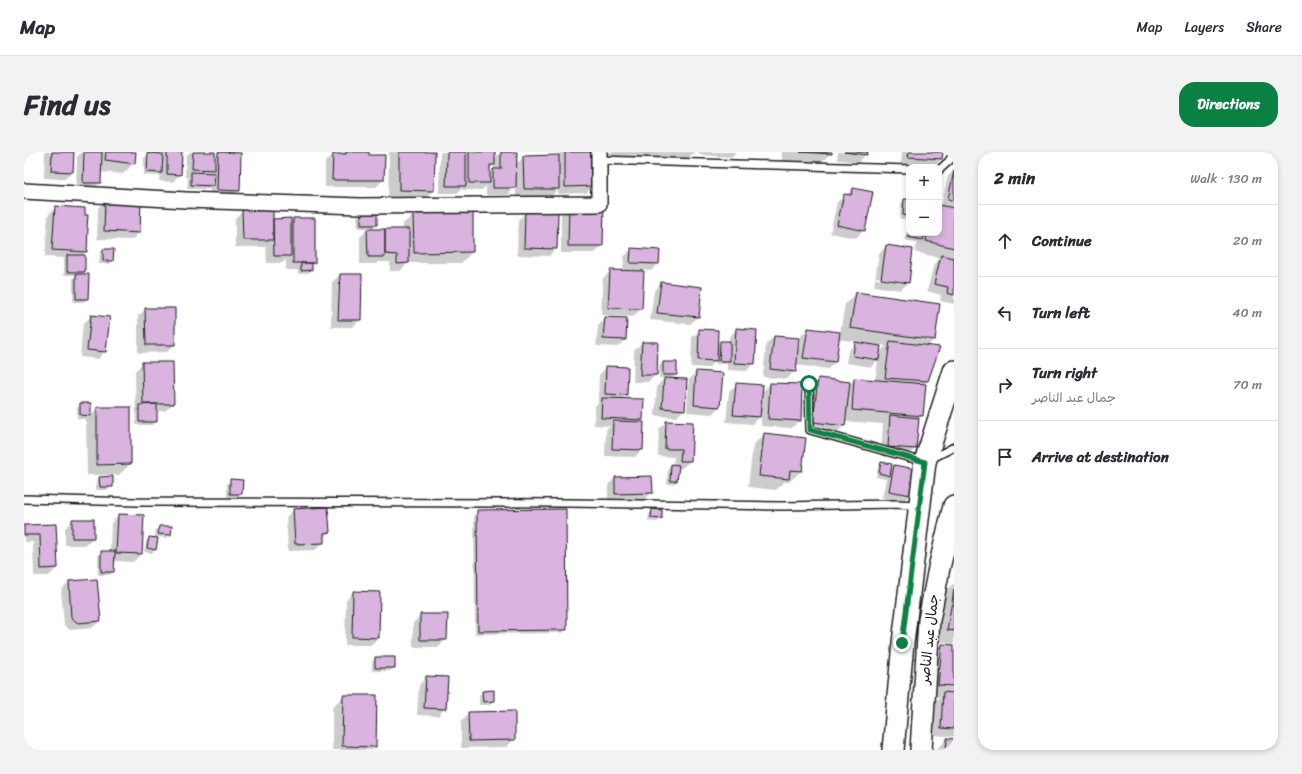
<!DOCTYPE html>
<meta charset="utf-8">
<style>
:root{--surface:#fff;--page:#f2f2f3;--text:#2b2b33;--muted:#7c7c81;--line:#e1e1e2;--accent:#0b8043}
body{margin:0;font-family:Sriracha,"Playpen Sans Arabic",sans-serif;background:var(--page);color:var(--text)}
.controls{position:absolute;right:12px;top:12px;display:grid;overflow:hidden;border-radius:8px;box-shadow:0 2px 6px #0003}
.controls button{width:36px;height:36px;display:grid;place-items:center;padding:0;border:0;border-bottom:1px solid var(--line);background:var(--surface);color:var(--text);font:20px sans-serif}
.stop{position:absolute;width:12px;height:12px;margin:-9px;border:3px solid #0b8043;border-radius:50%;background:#fff}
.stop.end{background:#0b8043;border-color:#fff;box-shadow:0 1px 4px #0008}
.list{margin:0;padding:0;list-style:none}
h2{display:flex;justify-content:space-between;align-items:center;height:52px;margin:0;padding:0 16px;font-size:17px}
h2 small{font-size:13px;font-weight:400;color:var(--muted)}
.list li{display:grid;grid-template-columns:26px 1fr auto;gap:12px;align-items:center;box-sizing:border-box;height:72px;padding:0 16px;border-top:1px solid var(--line)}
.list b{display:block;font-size:15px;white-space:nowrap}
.list p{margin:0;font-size:13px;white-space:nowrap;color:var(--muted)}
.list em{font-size:13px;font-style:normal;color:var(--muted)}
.icon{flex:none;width:22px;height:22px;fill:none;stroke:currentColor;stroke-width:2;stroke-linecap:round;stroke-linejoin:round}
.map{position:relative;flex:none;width:930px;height:598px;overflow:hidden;border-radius:16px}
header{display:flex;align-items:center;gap:24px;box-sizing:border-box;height:56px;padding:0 20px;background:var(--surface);border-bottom:1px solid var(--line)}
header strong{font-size:19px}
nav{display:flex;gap:22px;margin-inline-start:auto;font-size:14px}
.intro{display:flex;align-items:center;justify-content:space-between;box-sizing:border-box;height:96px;padding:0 24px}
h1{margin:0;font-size:28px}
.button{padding:10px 18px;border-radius:16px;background:var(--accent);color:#fff;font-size:14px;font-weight:700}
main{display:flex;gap:24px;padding:0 24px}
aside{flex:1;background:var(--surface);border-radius:16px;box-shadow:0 2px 6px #0003}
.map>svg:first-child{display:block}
.shadow{fill:#0003;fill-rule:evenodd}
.building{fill:#d8b4de;stroke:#1c1c1c}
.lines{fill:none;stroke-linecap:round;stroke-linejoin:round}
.service-casing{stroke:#1c1c1c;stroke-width:10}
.minor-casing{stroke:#1c1c1c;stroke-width:18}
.secondary-casing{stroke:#1c1c1c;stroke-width:24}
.service{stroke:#fff;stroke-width:7}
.minor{stroke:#fff;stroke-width:15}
.secondary{stroke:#fff;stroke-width:21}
.route{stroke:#0b8043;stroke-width:5}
.labels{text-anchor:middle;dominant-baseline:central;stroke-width:3;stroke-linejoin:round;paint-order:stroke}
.street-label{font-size:14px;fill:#1c1c1c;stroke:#fff}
</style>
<header>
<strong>Map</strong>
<nav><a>Map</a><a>Layers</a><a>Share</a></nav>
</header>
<div class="intro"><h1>Find us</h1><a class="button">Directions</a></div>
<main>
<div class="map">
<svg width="930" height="598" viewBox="0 0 930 598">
<rect width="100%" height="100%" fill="#fff"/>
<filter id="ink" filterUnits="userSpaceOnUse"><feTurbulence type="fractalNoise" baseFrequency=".025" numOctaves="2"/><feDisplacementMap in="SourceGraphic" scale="8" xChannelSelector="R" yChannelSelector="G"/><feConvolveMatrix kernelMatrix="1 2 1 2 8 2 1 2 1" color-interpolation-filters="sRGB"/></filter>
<g filter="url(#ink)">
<!-- shadow -->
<path class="shadow" d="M21,0H49L48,20L41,27L20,26Z
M58,0H111L110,11L99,22L76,20V31L68,38H52L53,5Z
M121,0H138L135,3H138L141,0H157L156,22L149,30L135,29L136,21L133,24L120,23V6L124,2H121Z
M166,0H190V6L195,1L215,38L207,46L186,45V37H163L164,25H161L162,4Z
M317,0H344V4L359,28L352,35H301V10L309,3H315Z
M365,0H410L409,38L398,49H364Z
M416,0H441V3L444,0H470V7L477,0H500H492L491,13L500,5L533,4L537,0H569L570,34L562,41L534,42V37L527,44L492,45V34L484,43H462V34L458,38H438V36L433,41H415ZM470,13V18L465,22V17Z
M577,0H670L659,12L618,10V3L616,6L577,7Z
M675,0H712L707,5L675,3Z
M758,0H807L796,12L758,10Z
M814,0H843L842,2L835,10L813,8Z
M878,0H918L917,7L910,15L877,12Z
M930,18V152L916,149L917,143L903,139L910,112L916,106L891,100L893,91L881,88L885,70V81H915V54H917L924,24Z
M829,37L840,78L832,86L806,81L813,50Z
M81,48L115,80L108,88L73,87L74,56Z
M881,48H885V67H876L877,51Z
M545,54L578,94L571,101H537V62Z
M32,55L62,76V100L57,104L60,120L56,123L63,147L59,150H49V127L53,123H40V106L21,105L24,63Z
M219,59L248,68H266V71L269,67L290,110L287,113V118L284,121L274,122V118H262V107L259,111H243L242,95H211V66Z
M501,61L532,96L525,104L493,103L494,68Z
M337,62L352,73L347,78H378V73L390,62L448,100L437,111H384L376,119H366V110H355L352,112H336V85L345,76H334L333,65Z
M862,94L884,131L876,138L850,134L855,102ZM852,125L879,129V131L852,127Z
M608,97L634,111L627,119L619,118L617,157L609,165L577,163L579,126L587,119H599L600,105Z
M79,98L88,109L85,112H75L76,101Z
M316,123H337L336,168L328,175H307L308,130Z
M637,131L677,136L674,165L666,172L626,168L630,139Z
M832,141L915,153L910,188L903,194V229L899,233L898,263L894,268L891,297L884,304L857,303L859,272L820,269V274L812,281L782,277L787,235L794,227L825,233L831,227L851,229L854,208L847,215L822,211L824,199L833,190L814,187L811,210L804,217L771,213V219L763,227L739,225L742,192L750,185L775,197L777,184L784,177L816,181L821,152ZM856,193L862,194L855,201Z
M122,157L150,193L143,200L114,201V164Z
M67,164L81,199L74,207L56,205L59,172Z
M581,166L601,188L593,195L572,194L574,174Z
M713,177L730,211L723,219L703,218V210L701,212H692V208L684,216L667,215L668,185L676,178L692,194L696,190H705V185Z
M618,191H633L632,223L624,230H609L610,198Z
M119,211L149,251L141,259H132V269L128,273H112L111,219Z
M639,211L652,222L648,227L660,257L653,265L631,264L633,234L641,226H635V214Z
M583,215L603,216L602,243L598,248L618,268L615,271L618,297L611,305L581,304L582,278L586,274L570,273L571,254L575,250H574L575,223Z
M672,220L695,255L688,262L663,260L665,228Z
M713,232L737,241L746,232L776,268L768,276L737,274V262L728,272L702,270L705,239Z
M57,252L66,264L73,256L106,312L95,323H63L62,267H53V256Z
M643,270L666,309L658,316H653L652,329L649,332H643L644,316L647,313H649L650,305L634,304L635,277Z
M740,282L780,287L777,319L765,330H760L752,338L724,335L729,293Z
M858,311L866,319L870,314L886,343L878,350L858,346L862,327L852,325L854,315Z
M76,325L88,334L84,338H72V329Z
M591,326L628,340L620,348L584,349V333Z
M207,328L217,342L214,345H203V332Z
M270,358L305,380L299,386V391L291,398L264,399L262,365Z
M628,358L637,367L633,370L624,369L625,362Z
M454,359L542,477L538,481L451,482L450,363Z
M95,363L119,364L117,402L109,410L90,409L89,420L86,423H74V404L78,400H86L87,371Z
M49,368L69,386L61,393H41V376Z
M31,373L33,416L25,424H10L9,390H0V374Z
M135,375L146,382L143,386L133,385L131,397L128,401L120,400L122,389L125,386L131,387V378Z
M72,428L76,469L68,476L46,478L40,473L37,438L45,430Z
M930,431V492L913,489L921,440Z
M329,440L355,485L347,493H321L322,448Z
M397,463L422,487L415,495H389V471Z
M918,493L930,494V585L910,583L912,548L916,545L904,544L907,505Z
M351,506L370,516L366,519H348V510Z
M402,525L421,556L414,564L393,563L395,533Z
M469,539V549L466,553H455V543L459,540Z
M320,544L351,594L348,598H308V555Z
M445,561L490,587L483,595L437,596V569Z
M923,587L930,588V598H912Z"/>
<!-- building -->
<path class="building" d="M28,0H50L49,20L27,19Z
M60,0H78L77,31H59Z
M82,0H112L111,12L81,8Z
M143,0H158L157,23L143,22Z
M169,0H191V18L168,17Z
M194,0L217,1L216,39L193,38Z
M322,0H345V3H361L360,28H308L309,2H322Z
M375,0H411L410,39L375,38Z
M423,0H442V34H422Z
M445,0H471V13H466V31H445Z
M477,0H493L492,36H469V17H477Z
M541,0H570L571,34L541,35Z
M776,0H808V2Z
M820,0H844L843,3Z
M885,0H919L918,7L884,5Z
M124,1L139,2L138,21L123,20Z
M535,3V37H500L499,4Z
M930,19V49L924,47Z
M167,20L191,21L190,34L167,33Z
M829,36L849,40L841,79L813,73L820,42L827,43Z
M81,47L117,48L116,81L80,79Z
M880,47H885V64L879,63Z
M545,53H580L579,94H544Z
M915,53L930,56V96L902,89L903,81H915Z
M31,54L61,56V63H64L63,75L64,76L63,100L28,98Z
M249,57V88H219L218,58Z
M353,60V73H337V61Z
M449,60V100L390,101L389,61Z
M501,60H534L533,97L500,96Z
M267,66V104H250L249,67Z
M269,66H291V111H269Z
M343,77H361V105H344Z
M361,77H385V111L373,112V103L361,102Z
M885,81H901L899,88L884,85Z
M862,93L889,97L885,131L857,127Z
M607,96L636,98L635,112L606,111Z
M79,97H90L89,109H79Z
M43,103H61V120H43Z
M917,103L930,106V143L923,141L924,135L910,132Z
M277,111H288V118L277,119Z
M586,118L620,119L618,157L584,156Z
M52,122H65L64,147H52Z
M316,122H338L337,168H314Z
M637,130L678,135L675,165L633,161Z
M832,140L916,152L911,188L826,176Z
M121,156H151V193H122Z
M67,163L86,165L82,200L63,198Z
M581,165L603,166L602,188L579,187Z
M712,176L733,178L731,212L710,211Z
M784,176L816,180L812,210L779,206Z
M675,177L694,178L693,209L674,208Z
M750,184L775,186L772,220L746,217Z
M696,189H706V209H695Z
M866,189L916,195L904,229L861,226Z
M618,190H634L633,223H616Z
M831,190L857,194L855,208L829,204Z
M118,210H149L150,252H119Z
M639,210H653V223H639Z
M582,214L604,215L603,243L581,242Z
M672,219L699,221L696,255L670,253Z
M640,226L663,227L661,258L638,256Z
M794,226L826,230L821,274L789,270Z
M830,226L902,232L899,264L828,258Z
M712,231L739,233L736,265L709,263Z
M746,231L778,232L777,269L744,267Z
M578,246L620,247L619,268L577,266Z
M56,251H67V264L56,263Z
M133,252V270H115V253Z
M73,255H107V312L73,313Z
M866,263L895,266L892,297L864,295Z
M589,269L620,270L619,298L588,297Z
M642,269L669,270L667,309H656L657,297H641Z
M740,281L782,286L778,319L766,318L765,327L735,324Z
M857,310L868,312L866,324L855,321Z
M647,312L655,313L653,329H646Z
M870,313L892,317L887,343L865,339Z
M89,324V335H76L75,325Z
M628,324L629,341L591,342V325Z
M206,327L219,328L218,342H206Z
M304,355L306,380L300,381V391L271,392L269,357Z
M542,357L543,478L454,479L453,358Z
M628,357L638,358V367L627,366Z
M94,362L120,363L118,402L92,401Z
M48,367H70V386H48Z
M32,372L34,416L17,417L16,383H0V373Z
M135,374H148L147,383L134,382Z
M125,385L134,386L132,398L123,396Z
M77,399H91L90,420H77Z
M73,427L77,469L54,471L47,466L45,429Z
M930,438V479L923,478Z
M329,439L356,440L355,486L328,485Z
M396,462H424L423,488H396Z
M918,492L930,493V534L914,533Z
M351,505H371V516H351Z
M402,524L424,525L422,557L400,556Z
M470,538V549L459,550L458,539Z
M919,540L930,541V577L917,576Z
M319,543H353L352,595L318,594Z
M491,559V588L445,589L444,560Z
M923,586L930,587V598H922Z"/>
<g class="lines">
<!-- service casing -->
<g class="service-casing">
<path id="service" d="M574,8L885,17
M915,18L925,9L930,0
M785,232L786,278L901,310L930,295
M0,347L112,350L544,351L758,354L871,352L894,353"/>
</g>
<!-- minor casing -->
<g class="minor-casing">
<path id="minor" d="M0,39L162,48L336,54L575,52V0"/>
</g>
<!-- secondary casing -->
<g class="secondary-casing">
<path id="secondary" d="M869,598L879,491L901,310L930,219
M897,598L905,468L915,416L930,354"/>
</g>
<!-- service -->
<use href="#service" class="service"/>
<!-- minor -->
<use href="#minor" class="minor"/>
<!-- secondary -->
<use href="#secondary" class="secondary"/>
</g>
</g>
<g class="lines" filter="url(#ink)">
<!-- route -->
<path class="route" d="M785,232L786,278L901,310L878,491"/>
</g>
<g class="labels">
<!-- street labels -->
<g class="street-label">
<text transform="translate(905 487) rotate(-84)">جمال عبد الناصر</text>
</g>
</g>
</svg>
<div class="controls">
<button>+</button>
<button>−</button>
</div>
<div class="stop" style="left:785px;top:232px"></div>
<div class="stop end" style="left:878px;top:491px"></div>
</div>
<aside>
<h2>2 min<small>Walk · 130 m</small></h2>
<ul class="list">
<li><svg class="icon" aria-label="ahead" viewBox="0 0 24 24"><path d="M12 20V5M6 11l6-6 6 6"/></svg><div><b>Continue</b></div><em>20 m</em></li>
<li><svg class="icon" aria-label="left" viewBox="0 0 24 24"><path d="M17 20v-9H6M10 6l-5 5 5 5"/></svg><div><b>Turn left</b></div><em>40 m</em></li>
<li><svg class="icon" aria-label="right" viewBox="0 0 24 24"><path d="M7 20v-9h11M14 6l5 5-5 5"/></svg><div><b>Turn right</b><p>جمال عبد الناصر</p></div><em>70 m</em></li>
<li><svg class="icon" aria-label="arrive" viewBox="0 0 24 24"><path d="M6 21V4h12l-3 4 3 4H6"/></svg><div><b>Arrive at destination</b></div></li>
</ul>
</aside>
</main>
